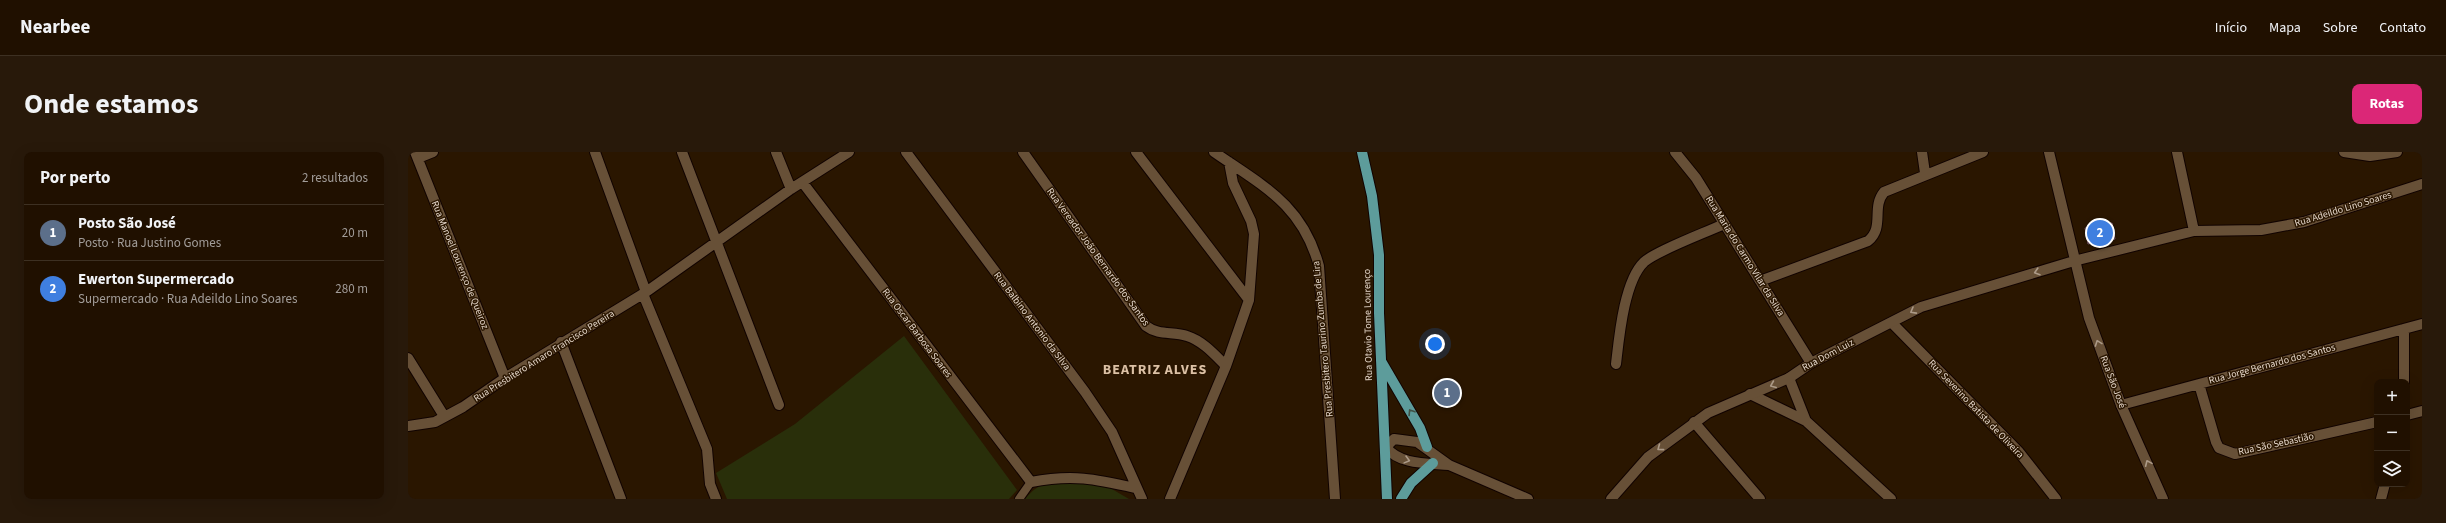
<!DOCTYPE html>
<html lang="pt">
<meta charset="utf-8">
<style>
:root{--surface:#201000;--page:#28190a;--text:#f1f3f6;--muted:#a29d99;--line:#3d3022;--accent:#db2777}
body{margin:0;font-family:"Source Sans 3",sans-serif;background:var(--page);color:var(--text)}
.controls{position:absolute;right:12px;bottom:12px;display:grid;overflow:hidden;border-radius:8px;box-shadow:0 4px 16px #0002}
.controls button{width:36px;height:36px;display:grid;place-items:center;padding:0;border:0;border-bottom:1px solid var(--line);background:var(--surface);color:var(--text);font:20px sans-serif}
.you{position:absolute;left:1027px;top:192px;width:14px;height:14px;margin:-10px;border:3px solid #fff;border-radius:50%;background:#1a73e8;box-shadow:0 0 0 6px #1a73e833}
.badge{display:grid;place-items:center;width:26px;height:26px;border-radius:50%;background:var(--accent);color:#fff;font-size:13px;font-weight:700}
.pin{position:absolute;translate:-50% -50%;border:2px solid #fff;box-shadow:0 1px 4px #0006}
.list{margin:0;padding:0;list-style:none}
h2{display:flex;justify-content:space-between;align-items:center;height:52px;margin:0;padding:0 16px;font-size:17px}
h2 small{font-size:13px;font-weight:400;color:var(--muted)}
.list li{display:grid;grid-template-columns:26px 1fr auto;gap:12px;align-items:center;box-sizing:border-box;height:56px;padding:0 16px;border-top:1px solid var(--line)}
.list b{display:block;font-size:15px;white-space:nowrap}
.list p{margin:0;font-size:13px;white-space:nowrap;color:var(--muted)}
.list em{font-size:13px;font-style:normal;color:var(--muted)}
.icon{flex:none;width:22px;height:22px;fill:none;stroke:currentColor;stroke-width:2;stroke-linecap:round;stroke-linejoin:round}
.map{position:relative;flex:none;width:2014px;height:347px;overflow:hidden;border-radius:8px}
header{display:flex;align-items:center;gap:24px;box-sizing:border-box;height:56px;padding:0 20px;background:var(--surface);border-bottom:1px solid var(--line)}
header strong{font-size:19px}
nav{display:flex;gap:22px;margin-inline-start:auto;font-size:14px}
.intro{display:flex;align-items:center;justify-content:space-between;box-sizing:border-box;height:96px;padding:0 24px}
h1{margin:0;font-size:28px}
.button{padding:10px 18px;border-radius:8px;background:var(--accent);color:#fff;font-size:14px;font-weight:700}
main{display:flex;gap:24px;padding:0 24px}
aside{flex:1;background:var(--surface);border-radius:8px;box-shadow:0 4px 16px #0002}
.map>svg:first-child{display:block}
.park{fill:#292f0a}
.building{fill:url(#building-hatch);stroke:#7c5b6a}
.lines{fill:none;stroke-linecap:round;stroke-linejoin:round}
.service-casing{stroke:#110300;stroke-width:10}
.minor-casing{stroke:#110300;stroke-width:12}
.tertiary-casing{stroke:#110300;stroke-width:12}
.primary-casing{stroke:#110300;stroke-width:12}
.service{stroke:#675037;stroke-width:8}
.minor{stroke:#675037;stroke-width:10}
.tertiary{stroke:#675037;stroke-width:10}
.primary{stroke:#5d9c9b;stroke-width:10}
.oneway{stroke:#ac9a88}
.oneway2{stroke:#415246}
.labels{text-anchor:middle;dominant-baseline:central;stroke-width:3;stroke-linejoin:round;paint-order:stroke}
.street-label{font-size:10px;fill:#e5d7ca;stroke:#2a1600}
.district-label{font-size:14px;font-weight:bold;letter-spacing:1px;fill:#dcc1a5;stroke:#2a1600}
</style>
<header>
<strong>Nearbee</strong>
<nav><a>Início</a><a>Mapa</a><a>Sobre</a><a>Contato</a></nav>
</header>
<div class="intro"><h1>Onde estamos</h1><a class="button">Rotas</a></div>
<main>
<aside>
<h2>Por perto<small>2 resultados</small></h2>
<ul class="list">
<li><span class="badge" style="background:#5c6f8a">1</span><div><b>Posto São José</b><p>Posto · Rua Justino Gomes</p></div><em>20 m</em></li>
<li><span class="badge" style="background:#3f7fe0">2</span><div><b>Ewerton Supermercado</b><p>Supermercado · Rua Adeildo Lino Soares</p></div><em>280 m</em></li>
</ul>
</aside>
<div class="map">
<svg width="2014" height="347" viewBox="0 0 2014 347">
<defs>
<pattern id="building-hatch" width="6" height="6" patternUnits="userSpaceOnUse"><rect width="6" height="6" fill="#572941"/><path d="M-1 1l2-2M0 6l6-6M5 7l2-2" fill="none" stroke="#6f475b"/></pattern>
</defs>
<rect width="100%" height="100%" fill="#2a1600"/>
<!-- park -->
<path class="park" d="M496,184L609,338L601,347H319L308,321L387,272Z
M667,329L697,333L721,347H617C633,328 644,330 667,329Z"/>
<!-- building -->
<path class="building" d="M1704,71L1707,87L1680,92L1677,76Z"/>
<g class="lines">
<!-- service casing -->
<g class="service-casing">
<path id="service" d="M611,347L623,330"/>
</g>
<!-- minor casing -->
<g class="minor-casing">
<path id="minor" d="M7,0L97,226
M187,0L238,140
M274,0L371,253
M368,0L383,37
M498,0L677,240L704,280L734,347
M615,0L738,174C751,184 765,179 779,184C795,189 807,203 818,214
M728,0L841,148
M806,0C855,34 894,52 911,114L927,347
M1267,0L1288,26L1403,211
M1514,0L1517,21
M1769,0L1786,79
M1936,0L1962,4L1989,0
M10,6L25,0
M395,31L623,330C665,322 687,327 727,336
M1666,109L1786,79L1853,78L1896,70L2014,32
M1352,129L1460,89C1477,75 1463,56 1476,40L1575,0
M235,142L299,297L302,332L308,347
M1484,171L1611,300L1648,347
M1996,177V230
M153,190L213,347
M0,206L36,264
M1208,212C1211,186 1216,129 1236,110C1250,98 1297,81 1316,72
M1381,226L1398,269
M1791,232L1808,290L1811,296L1827,302L1969,270
M1342,242L1398,269L1483,347
M1713,253L2014,172
M1999,263L2014,259
M1286,270L1352,347
M0,274L27,270L55,255L97,226L238,140L383,37L441,0
M762,347L818,214L841,148L846,82L843,69L825,31L821,10
M1973,347L1977,332"/>
</g>
<!-- tertiary casing -->
<g class="tertiary-casing">
<path id="tertiary" d="M1641,0L1681,166L1713,253L1755,347
M1041,313C1020,311 991,313 978,295L986,287L1009,290L1041,313L1120,347
M1203,347L1240,305L1300,261L1381,226L1403,211L1513,155L1666,109"/>
</g>
<!-- primary casing -->
<g class="primary-casing">
<path id="primary" d="M954,0L964,44L971,103V161L979,347
M973,209L1012,276L1019,295
M993,347L1003,331L1025,311"/>
</g>
<!-- service -->
<use href="#service" class="service"/>
<!-- minor -->
<use href="#minor" class="minor"/>
<!-- tertiary -->
<use href="#tertiary" class="tertiary"/>
<!-- primary -->
<use href="#primary" class="primary"/>
</g>
<!-- one-way arrows -->
<defs><path id="oneway-chevron" d="M-2-3.5L2.5 0L-2 3.5" fill="none" stroke-width="1.6" stroke-linecap="round" stroke-linejoin="round"/></defs>
<g class="oneway">
<use href="#oneway-chevron" transform="translate(1629 120) rotate(163)"/>
<use href="#oneway-chevron" transform="translate(1505 159) rotate(151)"/>
<use href="#oneway-chevron" transform="translate(1690 191) rotate(-110)"/>
<use href="#oneway-chevron" transform="translate(1365 233) rotate(157)"/>
<use href="#oneway-chevron" transform="translate(1252 296) rotate(143)"/>
<use href="#oneway-chevron" transform="translate(999 308) rotate(15)"/>
<use href="#oneway-chevron" transform="translate(1740 311) rotate(-114)"/>
</g>
<use class="oneway2" href="#oneway-chevron" transform="translate(1003 260) rotate(-122)"/>
<g class="labels">
<!-- street labels -->
<g class="street-label">
<text transform="translate(1935 57) rotate(-17)">Rua Adeildo Lino Soares</text>
<text transform="translate(1337 104) rotate(58)">Rua Maria do Carmo Vilar da Silva</text>
<text transform="translate(690 105) rotate(54)">Rua Vereador João Bernardo dos Santos</text>
<text transform="translate(52 113) rotate(68)">Rua Manoel Lourenço de Queiroz</text>
<text transform="translate(624 169) rotate(53)">Rua Balbino Antonio da Silva</text>
<text transform="translate(960 173) rotate(-91)">Rua Otavio Tome Lourenço</text>
<text transform="translate(509 181) rotate(53)">Rua Oscar Barbosa Soares</text>
<text transform="translate(915 187) rotate(-95)">Rua Presbitero Taurino Zumba de Lira</text>
<text transform="translate(1420 203) rotate(-28)">Rua Dom Luiz</text>
<text transform="translate(136 204) rotate(-32)">Rua Presbitero Amaro Francisco Pereira</text>
<text transform="translate(1864 212) rotate(-15)">Rua Jorge Bernardo dos Santos</text>
<text transform="translate(1705 230) rotate(69)">Rua São José</text>
<text transform="translate(1568 257) rotate(46)">Rua Severino Batista de Oliveira</text>
<text transform="translate(1868 292) rotate(-12)">Rua São Sebastião</text>
</g>
<!-- district labels -->
<g class="district-label">
<text x="747" y="218">BEATRIZ ALVES</text>
</g>
</g>
</svg>
<div class="controls">
<button>+</button>
<button>−</button>
<button><svg class="icon" aria-label="layers" viewBox="0 0 24 24"><path d="M12 4l9 5-9 5-9-5zM3 14l9 5 9-5"/></svg></button>
</div>
<div class="you"></div>
<div class="pin badge" style="left:1039px;top:241px;background:#5c6f8a">1</div>
<div class="pin badge" style="left:1692px;top:81px;background:#3f7fe0">2</div>
</div>
</main>
